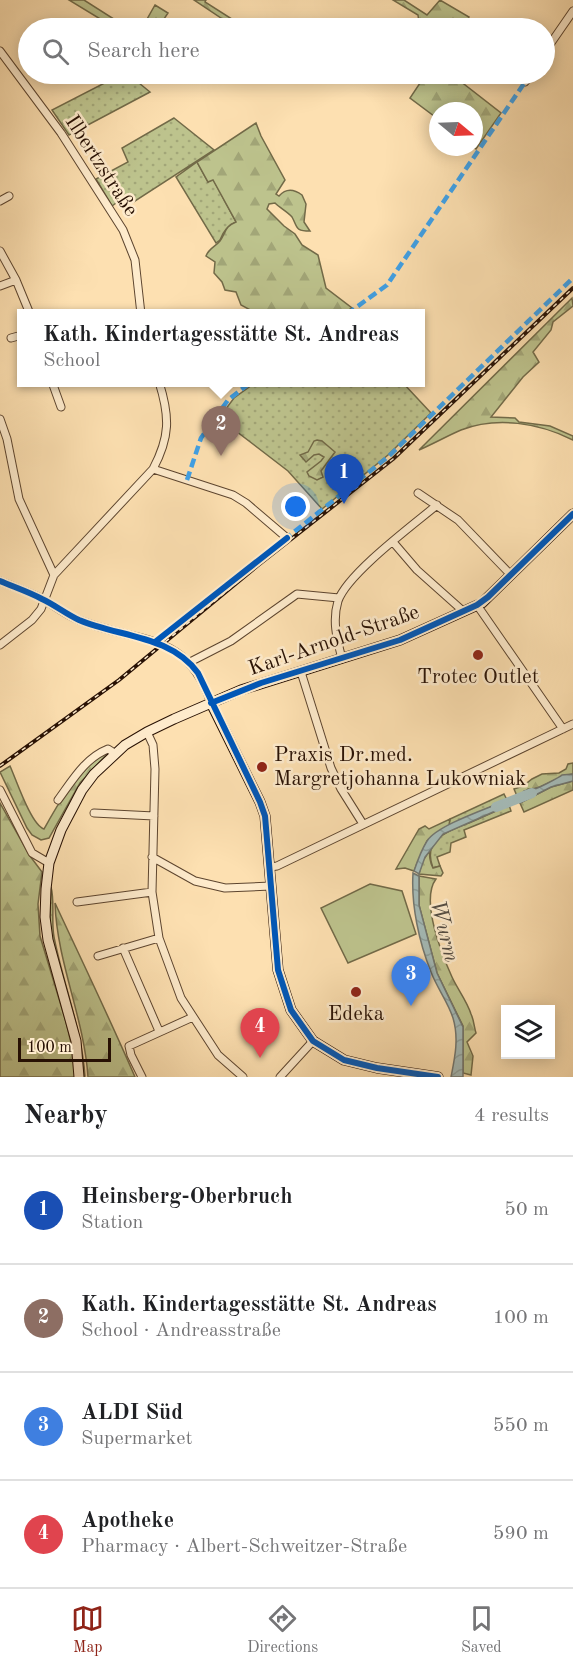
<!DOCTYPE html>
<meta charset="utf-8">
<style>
:root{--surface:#fff;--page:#f2f2f2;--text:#202124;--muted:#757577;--line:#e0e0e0;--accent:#8f2418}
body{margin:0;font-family:"Old Standard TT",serif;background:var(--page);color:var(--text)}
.controls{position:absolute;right:18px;bottom:18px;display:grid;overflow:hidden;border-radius:0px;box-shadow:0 3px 15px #0003}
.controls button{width:54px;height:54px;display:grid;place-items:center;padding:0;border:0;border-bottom:2px solid var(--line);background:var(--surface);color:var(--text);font:30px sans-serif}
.compass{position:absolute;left:429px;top:102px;width:54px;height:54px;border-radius:50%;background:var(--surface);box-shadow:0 3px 15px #0003;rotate:109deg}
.scale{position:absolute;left:18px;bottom:15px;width:93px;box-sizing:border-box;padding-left:6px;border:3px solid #281104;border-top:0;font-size:16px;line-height:21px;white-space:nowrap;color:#281104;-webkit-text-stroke:4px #feebcc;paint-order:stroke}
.you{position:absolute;left:296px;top:507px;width:21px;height:21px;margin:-15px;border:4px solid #fff;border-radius:50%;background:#1a73e8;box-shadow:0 0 0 9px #1a73e833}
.badge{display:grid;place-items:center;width:39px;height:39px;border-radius:50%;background:var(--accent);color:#fff;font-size:20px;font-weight:700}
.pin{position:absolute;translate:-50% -50px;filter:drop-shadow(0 2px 3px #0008)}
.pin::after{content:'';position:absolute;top:32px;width:21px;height:18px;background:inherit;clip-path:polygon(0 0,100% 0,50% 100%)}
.popup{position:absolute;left:17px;top:309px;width:408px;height:78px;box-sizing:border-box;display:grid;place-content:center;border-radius:0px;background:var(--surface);filter:drop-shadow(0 2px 4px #0005);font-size:20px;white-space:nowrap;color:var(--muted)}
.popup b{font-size:22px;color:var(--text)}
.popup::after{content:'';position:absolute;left:50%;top:100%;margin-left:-12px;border:12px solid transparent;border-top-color:var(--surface)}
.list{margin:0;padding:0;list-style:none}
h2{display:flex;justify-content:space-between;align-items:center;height:78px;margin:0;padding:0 24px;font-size:26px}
h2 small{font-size:20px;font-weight:400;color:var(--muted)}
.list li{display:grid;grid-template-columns:39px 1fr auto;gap:18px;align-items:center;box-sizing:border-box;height:108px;padding:0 24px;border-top:2px solid var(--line)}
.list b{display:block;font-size:22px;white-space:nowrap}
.list p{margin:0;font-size:20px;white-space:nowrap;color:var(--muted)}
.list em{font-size:20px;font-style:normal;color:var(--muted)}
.icon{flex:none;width:33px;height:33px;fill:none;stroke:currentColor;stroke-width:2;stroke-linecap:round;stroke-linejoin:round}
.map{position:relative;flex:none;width:573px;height:1077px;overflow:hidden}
.search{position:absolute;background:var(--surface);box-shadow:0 3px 15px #0003;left:18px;right:18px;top:18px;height:66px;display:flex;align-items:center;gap:15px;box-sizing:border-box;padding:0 21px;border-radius:33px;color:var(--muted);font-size:22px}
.sheet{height:510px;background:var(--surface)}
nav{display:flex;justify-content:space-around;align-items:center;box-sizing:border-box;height:84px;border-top:2px solid var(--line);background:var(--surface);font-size:16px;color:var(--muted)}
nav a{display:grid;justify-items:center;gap:3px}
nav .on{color:var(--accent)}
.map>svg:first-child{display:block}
.grass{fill:url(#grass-dots);stroke:#726a48;stroke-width:1.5}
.forest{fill:url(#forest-firs);stroke:#726a48;stroke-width:1.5}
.pitch{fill:#bdc38d;stroke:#726a48;stroke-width:1.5}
.water{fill:url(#water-waves);stroke:#72766f;stroke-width:1.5}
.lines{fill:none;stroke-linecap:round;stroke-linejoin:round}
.river{stroke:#a4bab7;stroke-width:10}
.street-casing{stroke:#5d452f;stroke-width:9}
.secondary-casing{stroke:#281104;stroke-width:11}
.street{stroke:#feebcc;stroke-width:7}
.secondary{stroke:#feebcc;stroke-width:9}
.rail-casing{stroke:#281104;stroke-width:4}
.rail{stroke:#feebcc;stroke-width:1.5;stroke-dasharray:4.5;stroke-linecap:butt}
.quiet{stroke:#3ea1e9;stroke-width:4.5;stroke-dasharray:9 4.5;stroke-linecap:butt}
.cycleway-casing{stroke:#feebcc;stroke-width:10}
.cycleway{stroke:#0057b8;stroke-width:6}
.poi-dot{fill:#8f2418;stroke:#feebcc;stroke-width:2}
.labels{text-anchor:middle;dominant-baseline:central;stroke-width:5;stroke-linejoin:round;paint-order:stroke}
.street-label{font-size:21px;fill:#281104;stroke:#feebcc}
.poi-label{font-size:21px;fill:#281104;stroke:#feebcc}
.water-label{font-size:22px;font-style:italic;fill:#534c43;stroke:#feebcc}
</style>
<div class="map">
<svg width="573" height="1077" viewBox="0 0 573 1077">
<defs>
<pattern id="grass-dots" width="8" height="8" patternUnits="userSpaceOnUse" patternTransform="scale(1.5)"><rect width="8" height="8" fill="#bdc38d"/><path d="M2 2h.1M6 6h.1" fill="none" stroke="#a2a678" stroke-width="1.8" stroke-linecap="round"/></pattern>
<pattern id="forest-firs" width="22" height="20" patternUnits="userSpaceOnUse" patternTransform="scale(1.5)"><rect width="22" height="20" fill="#bdc38d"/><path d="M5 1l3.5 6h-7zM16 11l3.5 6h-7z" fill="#a2a678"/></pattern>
<pattern id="water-waves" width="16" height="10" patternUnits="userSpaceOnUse" patternTransform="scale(1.5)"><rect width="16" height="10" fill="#a4bab7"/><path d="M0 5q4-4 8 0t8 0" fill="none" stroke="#8d9f9c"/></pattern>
</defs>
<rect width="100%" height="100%" fill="#fde0b1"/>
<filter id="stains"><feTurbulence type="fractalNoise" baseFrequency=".00333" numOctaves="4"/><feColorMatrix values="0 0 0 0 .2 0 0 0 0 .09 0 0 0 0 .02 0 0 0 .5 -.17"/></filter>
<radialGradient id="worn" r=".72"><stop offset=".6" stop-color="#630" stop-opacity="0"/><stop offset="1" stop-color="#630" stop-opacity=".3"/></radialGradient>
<!-- grass -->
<path class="grass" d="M122,74H128L150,92L69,135L52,110Z
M174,118L214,150L132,203L127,195L112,206L96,179L128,162L122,148Z
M197,162L208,182L213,179L236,222C228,225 223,232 220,240L216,243L176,177Z
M256,382L403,383L431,413L388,455L322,509L288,471L219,418L234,398Z
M504,794L507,800L449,825L450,819Z
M509,805L511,811L464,830L466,837L451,843L450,852L437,857L440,866L433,868C422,840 447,831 469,823C483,817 496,811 509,805Z
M51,887C55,902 51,921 54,937C63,984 82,1029 85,1077L52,940L50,920Z"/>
<!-- forest -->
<path class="forest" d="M69,0H84L128,28H100L103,24L102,20Z
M194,0H206L205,2L246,28H236Z
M393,0H404L427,15L440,0L469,17L462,28C448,29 431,30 419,23L418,15Z
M155,5L168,13L158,28H142Z
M426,74H451L501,113L476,149L473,147L474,111H438V119L410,98Z
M256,123L261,136L285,180L276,194L279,196C286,188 294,189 302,195L306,204L304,222L310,231C295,231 298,228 292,217C288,212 280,208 275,203L269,204L267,209L284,226L295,234L302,245L318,255L326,288L352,308L344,313H256L241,305L236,292L225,290L222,282L214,273L215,262L206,256C209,248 215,247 220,241C227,231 224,227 236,222L213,180L208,182L197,162Z
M572,298L573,306L553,322L551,330L533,352L539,362L523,377L491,417L515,418L519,422L550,426L573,436V440C539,423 497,416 461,430C447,436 433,444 419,450Z
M317,440L322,441L335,452L321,471L323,477L317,480L309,476L307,472L321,461L324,457L319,454L314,455L306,462L300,455L308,452L314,441Z
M105,752L107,754L80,783L49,838L41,840L32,835L27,828L0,772L10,766C16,779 31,825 44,829C61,799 76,771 105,752Z
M573,763V774C558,775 543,790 528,789L521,796H517L514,789L523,786L532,779L542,774L559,773L566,769L568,764Z
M573,781V790L524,812L520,803L551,787Z
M0,803L30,856L42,872L38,904L40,936L66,1022L72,1047L75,1077H0Z
M450,819L449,825L427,841L414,871L405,868L396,869L419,829L425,826L429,829Z
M430,850C429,855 430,863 433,868L440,866L443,873L441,876L419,874L422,862Z
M419,876L436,879C420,900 442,955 452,977C458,990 467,1001 471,1014C474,1020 474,1027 476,1033L467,1042L473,1056L471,1075L463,1073V1026L437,973L419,905Z
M55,903C82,961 110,1019 135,1077H88C84,1017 57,963 55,903Z"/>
<!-- pitch -->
<path class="pitch" d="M370,884L402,891L416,934L348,963L321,908Z"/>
<!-- water -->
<path class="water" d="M573,774V781L551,787L520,803L517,796H521L524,791C528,790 531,790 534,789C537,789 560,777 562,775Z
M507,800L509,805L443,834L425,857L419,874L414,871C417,862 422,849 427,841C437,825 489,808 507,800Z
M413,873L419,876V905L437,973L463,1027V1077H451C455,1057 459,1038 453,1018C448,1002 437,988 431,972C419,942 411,905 413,873Z"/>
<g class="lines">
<!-- river -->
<path class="river" d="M496,807L532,793"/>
<!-- street casing -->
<g class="street-casing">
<path id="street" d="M0,51L61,133L123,230L135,260L141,314
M544,53L573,11
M525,82L531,74
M0,201L9,196
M0,251L16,280L0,286
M16,280L30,314
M11,338L22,335
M52,382L61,407
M0,419L7,439L19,499L54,575
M153,469L233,495L246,503L287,538
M418,493L458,520L511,575
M393,542L417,570L463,611
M0,581C14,587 29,592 43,599C55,606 66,615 79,620C138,644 187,630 211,703
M477,605L563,729
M0,645L32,620L41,609L54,575L153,469C170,437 170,417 159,382
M342,659C337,639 332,621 338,601C347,574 413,525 437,505
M190,662L231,641L297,594L339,598
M301,672L331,768L341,789L363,824
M147,732L153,745L155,769L152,892L159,938L181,998L218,1055L243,1077
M0,790L32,853L49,863
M58,800C72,781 85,758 108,749L116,754
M94,813L154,816
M152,857L195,881L225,888L271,886
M270,867L277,866L573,724
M77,902L152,892
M123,948L159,1031
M98,956L159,938
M142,1077L131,1055L129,1046L193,1017
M280,1077L313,1041"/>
</g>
<!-- secondary casing -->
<g class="secondary-casing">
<path id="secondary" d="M211,703L260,802L265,816L278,970L291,1010L313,1041L344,1060L377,1068L438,1077
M79,1077L76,1041L48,940L45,917L46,889L49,863L61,830L82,790L94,774L125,745L147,732L174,719L241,690L400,640L482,603L573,514"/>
</g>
<!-- street -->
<use href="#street" class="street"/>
<!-- secondary -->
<use href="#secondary" class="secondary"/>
<!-- rail casing -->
<g class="rail-casing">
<path id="rail" d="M0,766L119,680L257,566L393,459L573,288"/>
</g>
<!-- rail -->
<use href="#rail" class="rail"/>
<!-- quiet -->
<path class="quiet" d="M347,314L387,285L525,82
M187,480L201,438L228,400L251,382
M284,540L389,456L573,278"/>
<!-- cycleway casing -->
<g class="cycleway-casing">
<path id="cycleway" d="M0,581C14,587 29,592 42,599C55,605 66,614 79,620C119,637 170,635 198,673L260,802L265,816L278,970L291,1010L313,1041L344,1060L377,1068L438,1077
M155,642L287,538
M211,703L261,683L400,640L477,605L488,597L573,514"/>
</g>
<!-- cycleway -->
<use href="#cycleway" class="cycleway"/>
</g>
<!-- markers -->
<g class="poi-dot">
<circle cx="478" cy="655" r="6"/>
<circle cx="262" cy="767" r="6"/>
<circle cx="356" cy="992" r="6"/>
</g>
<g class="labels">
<!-- street labels -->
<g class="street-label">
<text transform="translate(101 166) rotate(57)">Ilbertzstraße</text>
<text transform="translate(334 641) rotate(-19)">Karl-Arnold-Straße</text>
</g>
<!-- poi labels -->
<g class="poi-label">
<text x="478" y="677">Trotec Outlet</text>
<text x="274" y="755" text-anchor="start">Praxis Dr.med.<tspan x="274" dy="24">Margretjohanna Lukowniak</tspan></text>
<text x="356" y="1014">Edeka</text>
</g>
<!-- water labels -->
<g class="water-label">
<text transform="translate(444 931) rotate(76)">Wurm</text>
</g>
</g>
<rect width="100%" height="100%" filter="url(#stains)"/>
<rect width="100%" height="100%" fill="url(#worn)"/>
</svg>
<div class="controls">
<button><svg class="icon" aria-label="layers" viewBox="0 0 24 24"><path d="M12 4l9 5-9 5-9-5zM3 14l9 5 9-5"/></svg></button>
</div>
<svg class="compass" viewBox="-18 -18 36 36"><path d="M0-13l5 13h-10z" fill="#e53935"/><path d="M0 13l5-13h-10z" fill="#757577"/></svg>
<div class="scale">100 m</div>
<div class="you"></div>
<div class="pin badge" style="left:344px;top:504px;background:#1a4fb4">1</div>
<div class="pin badge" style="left:221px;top:456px;background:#8d6e63">2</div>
<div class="popup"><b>Kath. Kindertagesstätte St. Andreas</b>School</div>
<div class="pin badge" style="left:411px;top:1006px;background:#3f7fe0">3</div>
<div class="pin badge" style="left:260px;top:1058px;background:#e0444e">4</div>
<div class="search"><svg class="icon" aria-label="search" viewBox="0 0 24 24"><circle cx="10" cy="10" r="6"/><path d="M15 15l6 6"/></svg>Search here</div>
</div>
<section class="sheet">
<h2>Nearby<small>4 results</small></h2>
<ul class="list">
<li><span class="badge" style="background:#1a4fb4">1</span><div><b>Heinsberg-Oberbruch</b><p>Station</p></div><em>50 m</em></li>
<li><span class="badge" style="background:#8d6e63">2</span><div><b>Kath. Kindertagesstätte St. Andreas</b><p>School · Andreasstraße</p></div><em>100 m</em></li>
<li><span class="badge" style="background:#3f7fe0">3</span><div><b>ALDI Süd</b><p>Supermarket</p></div><em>550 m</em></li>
<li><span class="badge" style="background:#e0444e">4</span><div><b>Apotheke</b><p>Pharmacy · Albert-Schweitzer-Straße</p></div><em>590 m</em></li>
</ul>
</section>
<nav>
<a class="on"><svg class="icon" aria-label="map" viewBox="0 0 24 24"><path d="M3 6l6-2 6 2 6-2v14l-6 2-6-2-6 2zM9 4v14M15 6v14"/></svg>Map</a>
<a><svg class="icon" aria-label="directions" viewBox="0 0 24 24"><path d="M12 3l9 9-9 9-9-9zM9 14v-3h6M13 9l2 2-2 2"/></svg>Directions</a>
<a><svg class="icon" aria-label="saved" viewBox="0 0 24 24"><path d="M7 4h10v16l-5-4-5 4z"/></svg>Saved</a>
</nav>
